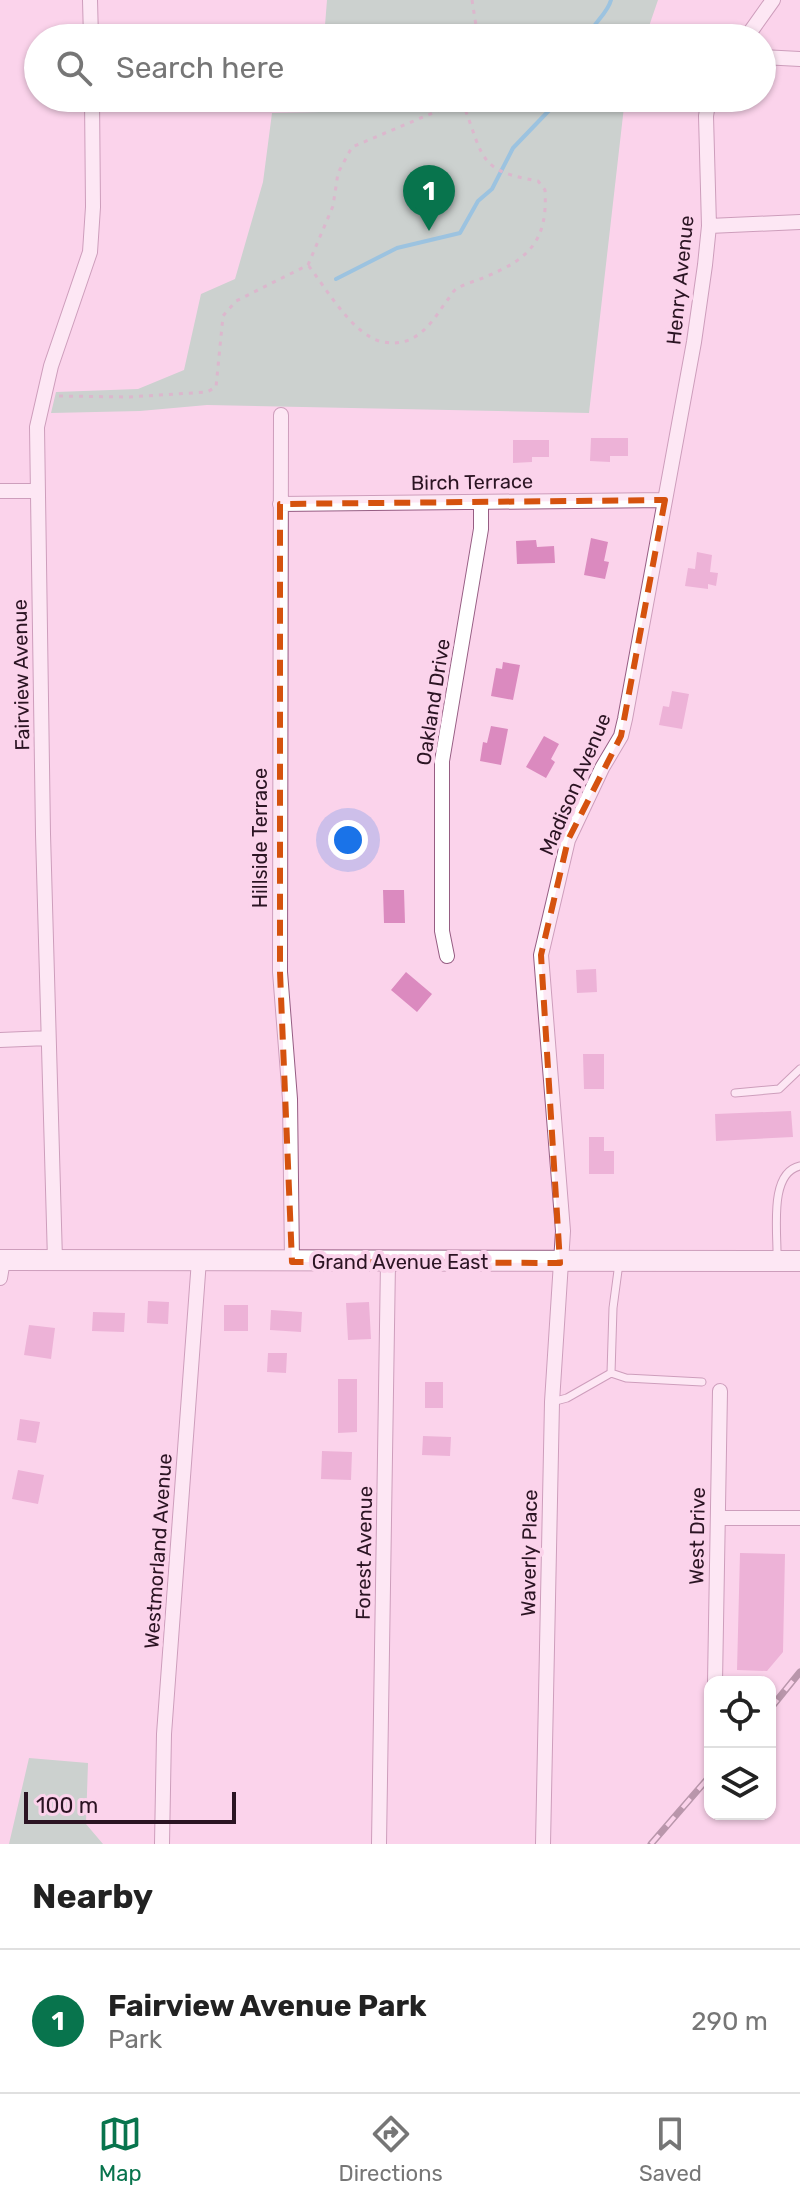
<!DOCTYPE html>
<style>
:root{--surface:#fff;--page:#f2f2f2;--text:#222;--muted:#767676;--line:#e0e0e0;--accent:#08744d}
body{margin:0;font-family:Rubik,sans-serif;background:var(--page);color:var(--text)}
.controls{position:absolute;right:24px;bottom:24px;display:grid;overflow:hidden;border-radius:16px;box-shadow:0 2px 6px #0004}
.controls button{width:72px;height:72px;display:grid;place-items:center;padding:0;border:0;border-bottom:2px solid var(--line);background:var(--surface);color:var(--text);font:40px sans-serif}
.scale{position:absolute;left:24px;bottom:20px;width:212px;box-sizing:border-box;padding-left:8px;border:4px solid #2b1423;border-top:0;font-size:22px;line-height:28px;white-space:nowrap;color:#2b1423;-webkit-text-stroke:6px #fbd3eb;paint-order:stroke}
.you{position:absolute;left:348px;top:840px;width:28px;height:28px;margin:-20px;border:6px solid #fff;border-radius:50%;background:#1a73e8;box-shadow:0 0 0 12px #1a73e833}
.badge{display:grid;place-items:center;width:52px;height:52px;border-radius:50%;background:var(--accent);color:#fff;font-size:26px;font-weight:700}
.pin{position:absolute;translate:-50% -66px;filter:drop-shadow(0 2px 4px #0008)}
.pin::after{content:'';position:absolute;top:42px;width:28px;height:24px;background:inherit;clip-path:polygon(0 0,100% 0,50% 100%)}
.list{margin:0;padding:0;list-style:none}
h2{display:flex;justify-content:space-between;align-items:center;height:104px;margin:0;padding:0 32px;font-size:34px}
h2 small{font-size:26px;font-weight:400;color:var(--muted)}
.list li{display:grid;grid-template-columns:52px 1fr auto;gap:24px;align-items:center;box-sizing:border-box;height:144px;padding:0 32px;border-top:2px solid var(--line)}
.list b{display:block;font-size:30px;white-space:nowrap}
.list p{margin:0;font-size:26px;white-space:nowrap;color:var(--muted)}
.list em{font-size:26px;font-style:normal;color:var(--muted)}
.icon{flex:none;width:44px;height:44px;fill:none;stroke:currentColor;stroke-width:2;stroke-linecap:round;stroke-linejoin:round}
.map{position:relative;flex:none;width:800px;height:1844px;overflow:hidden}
.search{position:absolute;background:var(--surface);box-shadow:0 2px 6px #0004;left:24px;right:24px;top:24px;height:88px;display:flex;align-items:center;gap:20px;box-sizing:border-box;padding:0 28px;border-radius:44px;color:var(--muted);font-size:30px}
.sheet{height:248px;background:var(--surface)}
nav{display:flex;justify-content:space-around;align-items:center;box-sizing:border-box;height:112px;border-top:2px solid var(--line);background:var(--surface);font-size:22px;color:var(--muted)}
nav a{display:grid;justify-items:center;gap:4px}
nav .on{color:var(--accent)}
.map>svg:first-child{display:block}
.green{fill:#92ceae}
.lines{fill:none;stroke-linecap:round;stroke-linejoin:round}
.stream{stroke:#29afd2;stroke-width:4}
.building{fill:#db8abf}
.lane-casing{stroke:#965d83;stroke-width:9}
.street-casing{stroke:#965d83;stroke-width:16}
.secondary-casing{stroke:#965d83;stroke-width:22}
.path{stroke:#b794a9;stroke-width:3;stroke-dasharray:4 6;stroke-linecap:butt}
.lane{stroke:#fff;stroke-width:7}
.street{stroke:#fff;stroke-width:14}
.secondary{stroke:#fff;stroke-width:20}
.rail-casing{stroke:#684c5e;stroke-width:7}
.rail{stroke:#fbd3eb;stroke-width:4;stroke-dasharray:12;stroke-linecap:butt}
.marked{fill:none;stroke:#d5520e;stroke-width:6;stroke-dasharray:16 10;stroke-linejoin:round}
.labels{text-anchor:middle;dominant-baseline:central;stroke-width:8;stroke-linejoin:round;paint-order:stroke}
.street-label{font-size:20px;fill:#2b1423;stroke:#fbd3eb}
</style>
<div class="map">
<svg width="800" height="1844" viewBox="0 0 800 1844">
<rect width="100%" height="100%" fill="#fbd3eb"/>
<!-- green -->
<path class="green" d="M327,0H658L645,38H324Z
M321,98H625L589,413L207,405L140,411L51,413L56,392L138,389L184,370L201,294L235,279L263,182L272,113L320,112Z
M29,1758L88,1763L86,1824L103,1844H9Z"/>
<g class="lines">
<!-- stream -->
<path class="stream" d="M588,38C592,23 607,15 611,0
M336,279L397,248L460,233L478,201L492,189L513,148L561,98"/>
</g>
<!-- building -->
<path class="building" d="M591,438H628V456H610V462L590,461Z
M513,440H549V457H532V462L513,463Z
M591,538L608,542L604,561L609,562L605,579L584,575Z
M536,540L537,547L554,546L555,563L517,564L516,541Z
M697,552L712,555L710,572L718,573L716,586L708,584V589L685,586L688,568L695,569Z
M503,662L520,665L513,700L491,696L496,668L502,669Z
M672,691L689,694L682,729L659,725L663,706L669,707Z
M491,726L508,729L501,765L480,761L483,742L487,743Z
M544,736L559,744L551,759L555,762L546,778L526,767Z
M383,890H404L405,923H384Z
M596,969L597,992L577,993L576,970Z
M406,972L432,994L417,1012L391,990Z
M583,1054H604V1089H584Z
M791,1111L793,1137L716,1141L715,1114Z
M589,1137H604V1151H614V1174H589Z
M148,1301L169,1302L168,1324L147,1323Z
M369,1302L371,1339L348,1340L346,1303Z
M224,1305H248V1331H224Z
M271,1310L302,1312L301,1332L270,1330Z
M93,1312L125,1313L124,1332L92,1331Z
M29,1325L55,1328L51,1359L24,1355Z
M268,1353H287L286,1373L267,1372Z
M338,1379H357V1432L338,1433Z
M425,1382H443V1408H425Z
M20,1419L40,1422L36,1443L17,1440Z
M423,1436L451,1437L450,1456L422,1455Z
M322,1451L352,1452L351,1480L321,1479Z
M18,1470L44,1475L38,1504L12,1499Z
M740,1553L785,1554L783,1652L767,1671L737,1670Z"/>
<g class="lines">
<!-- lane casing -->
<g class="lane-casing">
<path id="lane" d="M735,1093L779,1089L800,1069
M777,1259C778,1233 768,1173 800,1166
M611,1373L613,1308L619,1263
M552,1402L567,1398L611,1373L626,1378L702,1382"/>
</g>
<!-- street casing -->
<g class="street-casing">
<path id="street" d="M90,0L91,38
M746,38L773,0
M762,57L800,59
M709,226L800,222
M281,415L280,972L290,1099L292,1262
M0,491H38
M280,504L665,500
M447,956L442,931V761L481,529V503
M0,1040L48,1038
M55,1260L43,834L37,427L51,366L90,252L93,207L92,98
M0,1278L3,1260
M718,1518H800
M715,1682L720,1391
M162,1844L164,1734L199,1260
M379,1844L388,1262
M543,1844L552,1402L563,1231L541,955L568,840L602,768L621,736L625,719L694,342L705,265L709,226L706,116L709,98"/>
</g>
<!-- secondary casing -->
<g class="secondary-casing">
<path id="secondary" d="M0,1260L800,1261"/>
</g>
<!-- path -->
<path class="path" d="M472,0L478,38
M465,109L467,98
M59,396L129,397L207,392L216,387L223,316L236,301L308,265L333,206L338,173L352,147L447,107L465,109C484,160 480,171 538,181L545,190C548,241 529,259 485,277C476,281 464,284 456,289C452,292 449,299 445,303C430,326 414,348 383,342C353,336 326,288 308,265"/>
<!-- lane -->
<use href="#lane" class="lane"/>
<!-- street -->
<use href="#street" class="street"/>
<!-- secondary -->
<use href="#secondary" class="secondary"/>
<!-- rail casing -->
<g class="rail-casing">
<path id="rail" d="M770,1709L800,1672
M651,1844L710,1776"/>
</g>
<!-- rail -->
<use href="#rail" class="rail"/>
</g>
<!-- marked area -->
<path d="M0 0H800V1844H0ZM665,500L621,736L568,840L541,955L560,1263L292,1262L280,972V504Z" fill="#fbd3eb" fill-opacity=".55" fill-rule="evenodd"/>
<path class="marked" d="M665,500L621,736L568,840L541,955L560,1263L292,1262L280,972V504Z"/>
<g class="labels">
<!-- street labels -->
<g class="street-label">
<text transform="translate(680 280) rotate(-84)">Henry Avenue</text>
<text transform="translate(472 482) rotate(-1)">Birch Terrace</text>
<text transform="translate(21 675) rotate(-91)">Fairview Avenue</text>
<text transform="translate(433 702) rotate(-81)">Oakland Drive</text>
<text transform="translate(575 784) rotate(-67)">Madison Avenue</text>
<text transform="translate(260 838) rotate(-90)">Hillside Terrace</text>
<text x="400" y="1262">Grand Avenue East</text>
<text transform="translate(697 1536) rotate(-89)">West Drive</text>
<text transform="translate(158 1551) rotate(-86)">Westmorland Avenue</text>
<text transform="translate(364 1553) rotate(-89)">Forest Avenue</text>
<text transform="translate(529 1553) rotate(-89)">Waverly Place</text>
</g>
</g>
</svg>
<div class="controls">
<button><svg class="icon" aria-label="locate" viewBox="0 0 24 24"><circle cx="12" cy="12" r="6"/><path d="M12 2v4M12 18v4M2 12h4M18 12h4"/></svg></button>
<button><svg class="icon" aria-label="layers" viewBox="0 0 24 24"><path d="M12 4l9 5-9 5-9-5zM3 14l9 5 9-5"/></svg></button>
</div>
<div class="scale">100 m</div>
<div class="you"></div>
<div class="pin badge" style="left:429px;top:231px">1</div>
<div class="search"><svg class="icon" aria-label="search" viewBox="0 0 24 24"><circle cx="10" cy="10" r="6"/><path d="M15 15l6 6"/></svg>Search here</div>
</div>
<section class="sheet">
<h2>Nearby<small></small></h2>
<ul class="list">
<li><span class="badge">1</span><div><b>Fairview Avenue Park</b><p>Park</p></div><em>290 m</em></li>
</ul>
</section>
<nav>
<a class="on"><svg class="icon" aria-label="map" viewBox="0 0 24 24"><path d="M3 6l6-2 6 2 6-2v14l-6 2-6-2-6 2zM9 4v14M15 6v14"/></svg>Map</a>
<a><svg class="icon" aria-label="directions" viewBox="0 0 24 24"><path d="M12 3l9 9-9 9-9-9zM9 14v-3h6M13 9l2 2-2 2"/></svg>Directions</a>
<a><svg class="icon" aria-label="saved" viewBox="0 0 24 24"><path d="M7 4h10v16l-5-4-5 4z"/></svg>Saved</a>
</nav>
